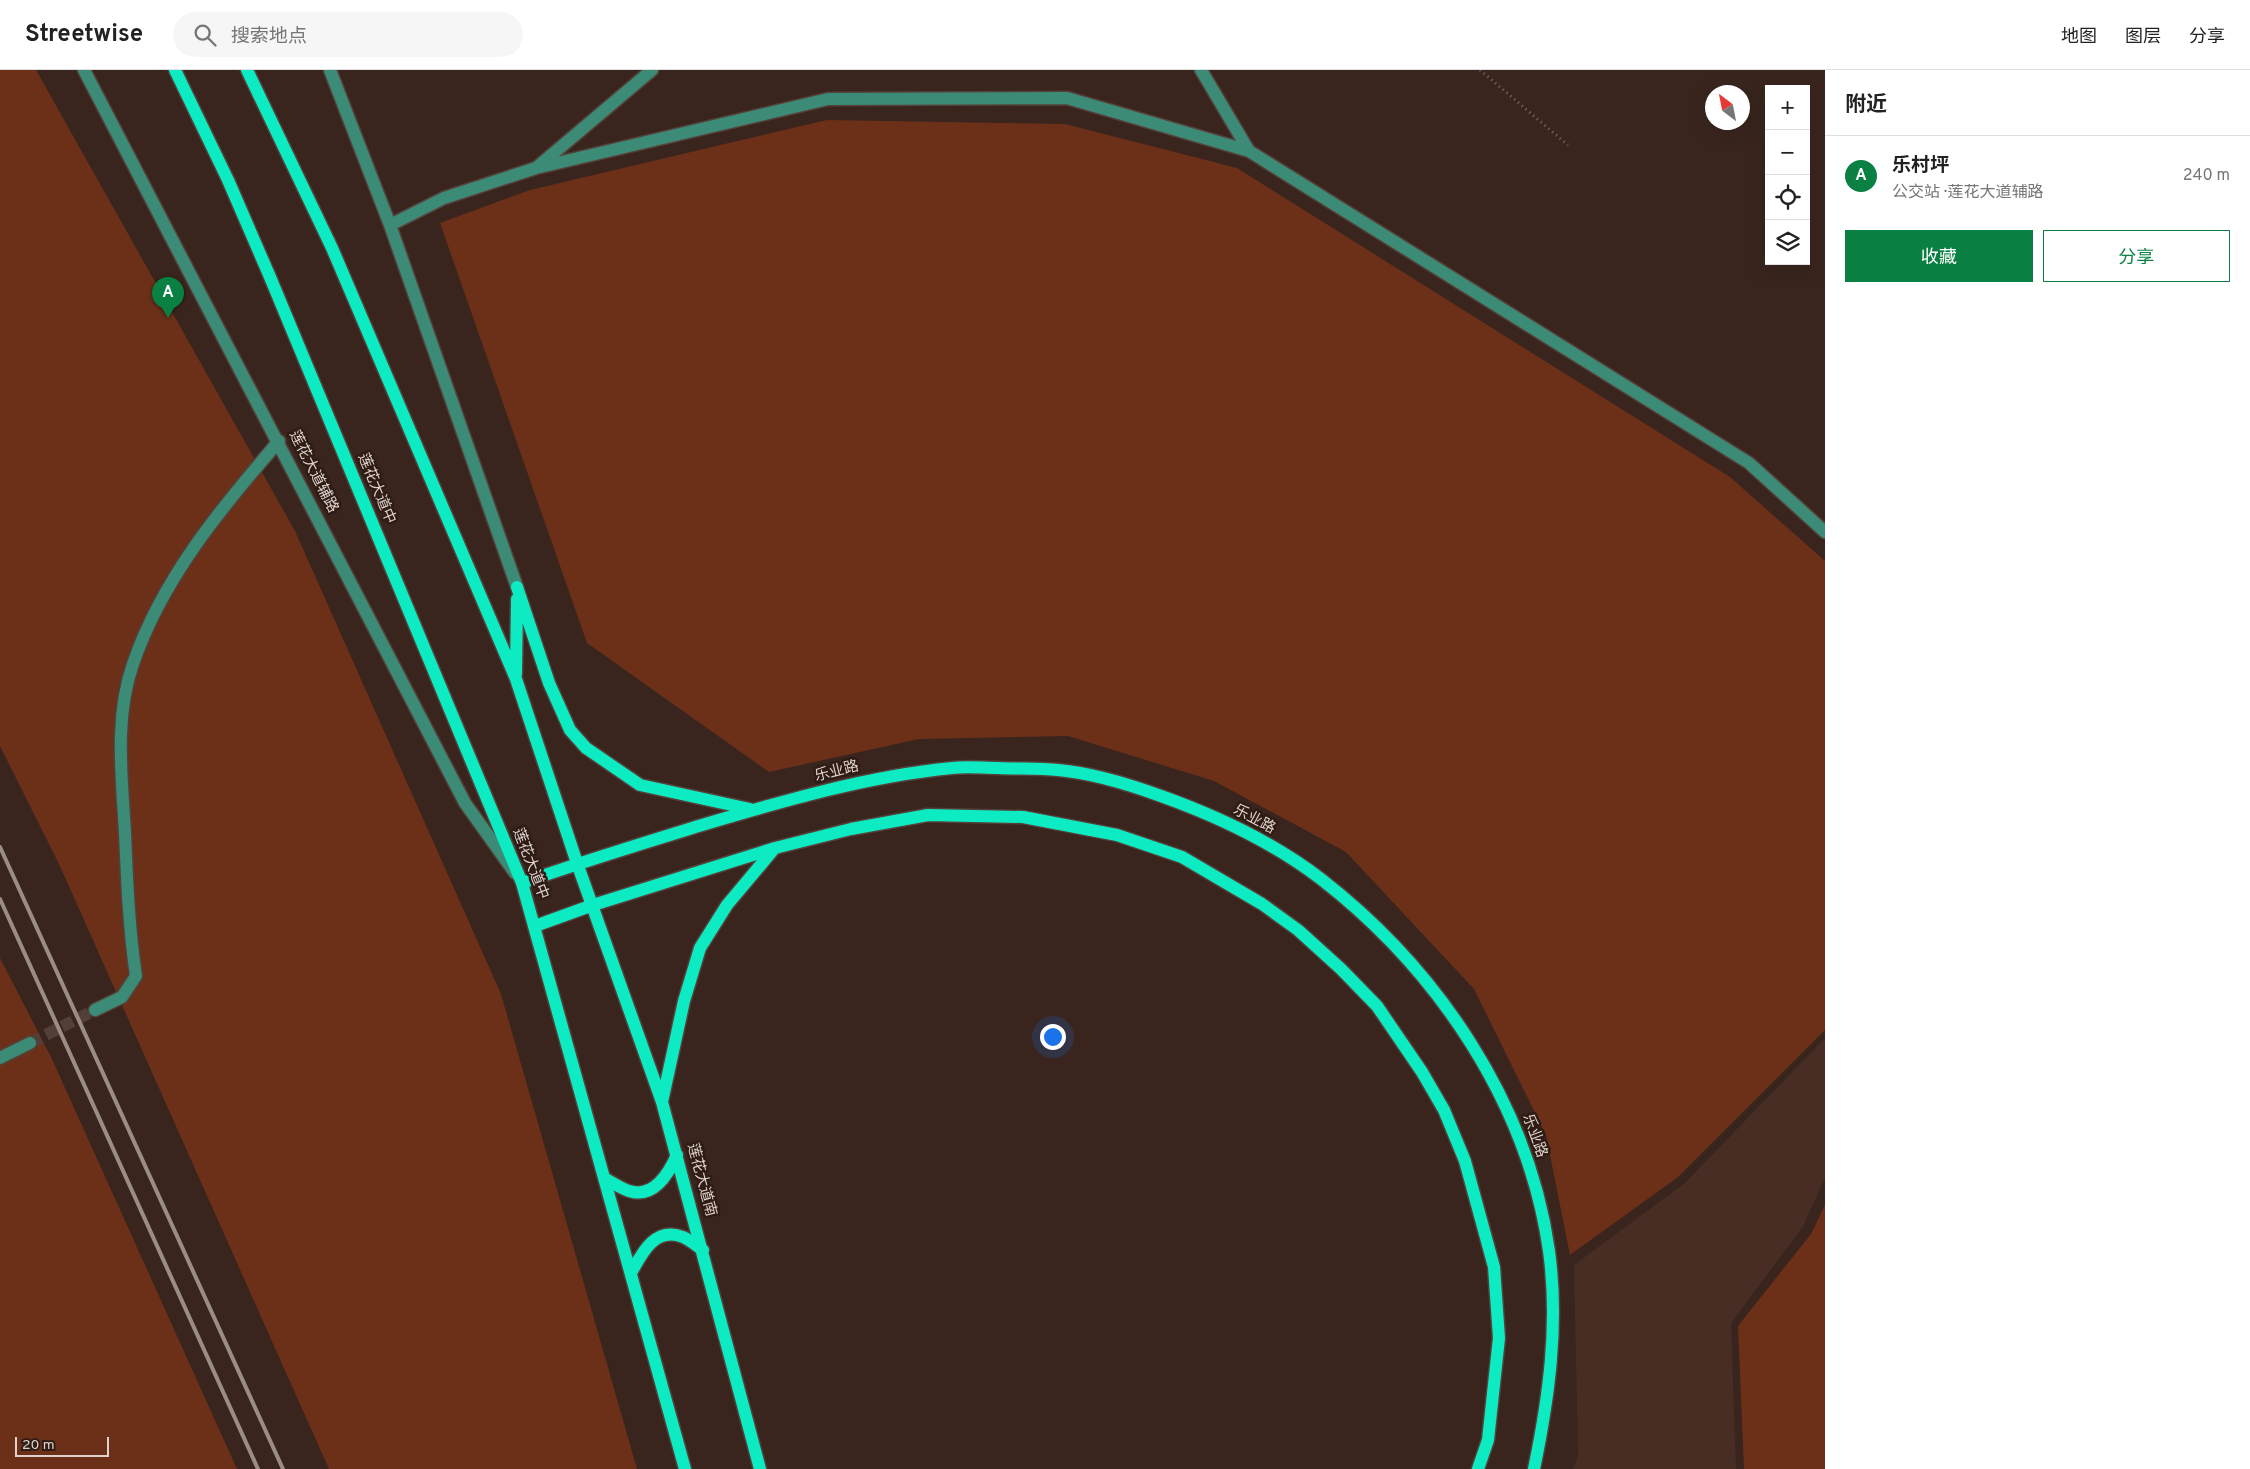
<!DOCTYPE html>
<html lang="zh">
<meta charset="utf-8">
<style>
:root{--surface:#fff;--page:#f6f6f6;--text:#222;--muted:#767676;--line:#e0e0e0;--accent:#0b8043}
body{margin:0;font-family:Overpass,"Noto Sans SC",sans-serif;background:var(--page);color:var(--text)}
.controls{position:absolute;right:15px;top:15px;display:grid;overflow:hidden;border-radius:0px;box-shadow:0 5px 20px #0002}
.controls button{width:45px;height:45px;display:grid;place-items:center;padding:0;border:0;border-bottom:1px solid var(--line);background:var(--surface);color:var(--text);font:25px sans-serif}
.compass{position:absolute;left:1705px;top:15px;width:45px;height:45px;border-radius:50%;background:var(--surface);box-shadow:0 5px 20px #0002;rotate:328deg}
.scale{position:absolute;left:15px;bottom:12px;width:94px;box-sizing:border-box;padding-left:5px;border:2px solid #dfd2cd;border-top:0;font-size:14px;line-height:18px;white-space:nowrap;color:#dfd2cd;-webkit-text-stroke:4px #2f1c15;paint-order:stroke}
.you{position:absolute;left:1052px;top:966px;width:18px;height:18px;margin:-12px;border:4px solid #fff;border-radius:50%;background:#1a73e8;box-shadow:0 0 0 8px #1a73e833}
.badge{display:grid;place-items:center;width:32px;height:32px;border-radius:50%;background:var(--accent);color:#fff;font-size:16px;font-weight:700}
.pin{position:absolute;translate:-50% -41px;filter:drop-shadow(0 1px 2px #0008)}
.pin::after{content:'';position:absolute;top:26px;width:18px;height:15px;background:inherit;clip-path:polygon(0 0,100% 0,50% 100%)}
.list{margin:0;padding:0;list-style:none}
h2{display:flex;justify-content:space-between;align-items:center;height:65px;margin:0;padding:0 20px;font-size:21px}
h2 small{font-size:16px;font-weight:400;color:var(--muted)}
.list li{display:grid;grid-template-columns:32px 1fr auto;gap:15px;align-items:center;box-sizing:border-box;height:80px;padding:0 20px;border-top:1px solid var(--line)}
.list b{display:block;font-size:19px;white-space:nowrap}
.list p{margin:0;font-size:16px;white-space:nowrap;color:var(--muted)}
.list em{font-size:16px;font-style:normal;color:var(--muted)}
.actions{display:flex;gap:10px;padding:15px 20px}
.actions a{flex:1;padding:11px 0;border:1px solid var(--accent);border-radius:0px;text-align:center;font-size:18px;color:var(--accent)}
.actions .main{background:var(--accent);color:#fff}
.icon{flex:none;width:28px;height:28px;fill:none;stroke:currentColor;stroke-width:2;stroke-linecap:round;stroke-linejoin:round}
.map{position:relative;flex:none;width:1825px;height:1399px;overflow:hidden}
header{display:flex;align-items:center;gap:30px;box-sizing:border-box;height:70px;padding:0 25px;background:var(--surface);border-bottom:1px solid var(--line)}
header strong{font-size:24px}
nav{display:flex;gap:28px;margin-inline-start:auto;font-size:18px}
.search{width:350px;height:45px;background:var(--page);display:flex;align-items:center;gap:12px;box-sizing:border-box;padding:0 18px;border-radius:28px;color:var(--muted);font-size:19px}
main{display:flex}
aside{flex:1;background:var(--surface)}
.map>svg:first-child{display:block}
.built{fill:#472d23}
.green{fill:#6c3018}
.lines{fill:none;stroke-linecap:round;stroke-linejoin:round}
.minor-tunnel{stroke:#523f38;stroke-width:12;stroke-dasharray:12 6;stroke-linecap:butt}
.minor-casing{stroke:#54413a;stroke-width:15}
.major-casing{stroke:#54413a;stroke-width:15}
.path{stroke:#7b6a64;stroke-width:3;stroke-dasharray:1 4;stroke-linecap:butt}
.minor{stroke:#3c8b77;stroke-width:12}
.major{stroke:#0debc3;stroke-width:12}
.rail{stroke:#9c8c87;stroke-width:4}
.labels{text-anchor:middle;dominant-baseline:central;stroke-width:5;stroke-linejoin:round;paint-order:stroke}
.street-label{font-size:15px;fill:#dfd2cd;stroke:#2f1c15}
</style>
<header>
<strong>Streetwise</strong>
<div class="search"><svg class="icon" aria-label="search" viewBox="0 0 24 24"><circle cx="10" cy="10" r="6"/><path d="M15 15l6 6"/></svg>搜索地点</div>
<nav><a>地图</a><a>图层</a><a>分享</a></nav>
</header>
<main>
<div class="map">
<svg width="1825" height="1399" viewBox="0 0 1825 1399">
<rect width="100%" height="100%" fill="#39251e"/>
<!-- built -->
<path class="built" d="M1825,968V1108L1802,1158L1731,1253L1736,1399H1573L1578,1386L1574,1195L1685,1113Z"/>
<!-- green -->
<path class="green" d="M0,0H36L295,461L501,924L637,1399H329L59,794L0,676Z
M827,50L1065,54L1237,98L1730,407L1825,491V960L1678,1107L1570,1185L1546,1065L1474,919L1346,782L1214,711L1068,666L919,669L769,702L587,573L440,153L530,120Z
M0,888L52,989L237,1399H0Z
M1825,1135V1399H1744L1738,1256L1811,1164Z"/>
<g class="lines">
<!-- minor-tunnel -->
<path class="minor-tunnel" d="M30,973L95,940"/>
<!-- minor casing -->
<g class="minor-casing">
<path id="minor" d="M84,0L465,733L515,803
M330,0L390,155L517,517
M1201,0L1249,81L1749,393L1825,462
M536,98L828,29L1067,28L1249,81
M390,155L444,128L536,98L652,0
M95,940L122,927L136,906C129,859 127,811 125,763C122,708 114,648 133,594C162,509 221,438 279,371
M0,988L30,973"/>
</g>
<!-- major casing -->
<g class="major-casing">
<path id="major" d="M175,0L228,110L270,207L522,813L685,1399
M247,0L332,178L516,609L577,793L662,1032L760,1399
M517,517L549,613L570,660L586,678L640,715L750,739
M516,604L517,529
M522,813C581,792 641,774 702,755C783,731 868,706 952,698C967,696 983,698 998,698C1018,699 1038,698 1058,700C1093,703 1128,714 1161,726C1217,746 1274,773 1321,809C1438,900 1528,1033 1549,1181C1559,1254 1549,1327 1534,1399
M535,856L593,835L775,778L851,759L928,745L1023,747L1117,765L1182,787L1262,834L1298,860L1341,899L1377,936L1422,1002L1444,1040L1465,1091L1494,1197L1499,1268L1488,1370L1478,1399
M662,1032L684,931L700,878L727,835L774,779
M604,1108C612,1112 620,1118 629,1121C654,1129 669,1103 677,1085
M631,1203C642,1183 655,1156 683,1167C690,1170 697,1176 703,1180"/>
</g>
<!-- path -->
<path class="path" d="M1480,0L1568,75"/>
<!-- minor -->
<use href="#minor" class="minor"/>
<!-- major -->
<use href="#major" class="major"/>
<!-- rail -->
<path class="rail" d="M0,777L283,1399
M0,829L258,1399"/>
</g>
<g class="labels">
<!-- street labels -->
<g class="street-label">
<text transform="translate(313 402) rotate(63)">莲花大道辅路</text>
<text transform="translate(376 419) rotate(67)">莲花大道中</text>
<text transform="translate(837 702) rotate(-14)">乐业路</text>
<text transform="translate(1254 750) rotate(28)">乐业路</text>
<text transform="translate(530 794) rotate(69)">莲花大道中</text>
<text transform="translate(1534 1066) rotate(70)">乐业路</text>
<text transform="translate(701 1110) rotate(75)">莲花大道南</text>
</g>
</g>
</svg>
<div class="controls">
<button>+</button>
<button>−</button>
<button><svg class="icon" aria-label="locate" viewBox="0 0 24 24"><circle cx="12" cy="12" r="6"/><path d="M12 2v4M12 18v4M2 12h4M18 12h4"/></svg></button>
<button><svg class="icon" aria-label="layers" viewBox="0 0 24 24"><path d="M12 4l9 5-9 5-9-5zM3 14l9 5 9-5"/></svg></button>
</div>
<svg class="compass" viewBox="-18 -18 36 36"><path d="M0-13l5 13h-10z" fill="#e53935"/><path d="M0 13l5-13h-10z" fill="#767676"/></svg>
<div class="scale">20 m</div>
<div class="you"></div>
<div class="pin badge" style="left:168px;top:248px">A</div>
</div>
<aside>
<h2>附近<small></small></h2>
<ul class="list">
<li><span class="badge">A</span><div><b>乐村坪</b><p>公交站 · 莲花大道辅路</p></div><em>240 m</em></li>
</ul>
<div class="actions"><a class="main">收藏</a><a>分享</a></div>
</aside>
</main>
